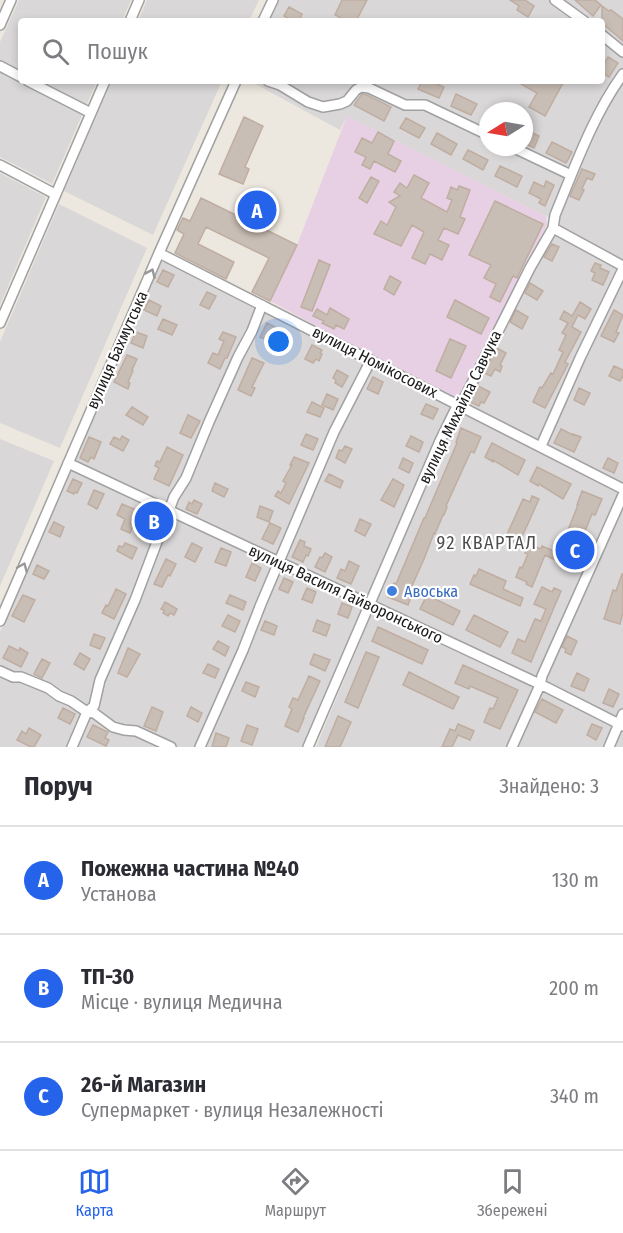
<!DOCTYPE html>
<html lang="uk">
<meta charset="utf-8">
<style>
:root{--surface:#fff;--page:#f7f7f7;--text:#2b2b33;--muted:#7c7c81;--line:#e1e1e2;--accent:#2563eb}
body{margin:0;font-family:"Fira Sans Condensed",sans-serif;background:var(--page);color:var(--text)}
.compass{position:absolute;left:479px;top:102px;width:54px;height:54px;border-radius:50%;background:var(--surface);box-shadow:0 3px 9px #0003;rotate:259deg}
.you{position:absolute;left:279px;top:342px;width:21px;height:21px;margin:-15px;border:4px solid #fff;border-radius:50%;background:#1a73e8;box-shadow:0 0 0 9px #1a73e833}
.badge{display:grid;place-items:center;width:39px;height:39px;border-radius:50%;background:var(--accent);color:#fff;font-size:20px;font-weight:700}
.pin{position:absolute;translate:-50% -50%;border:3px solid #fff;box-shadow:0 2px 6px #0006}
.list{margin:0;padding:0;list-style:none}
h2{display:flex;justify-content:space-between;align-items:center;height:78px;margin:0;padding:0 24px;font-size:26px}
h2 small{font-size:20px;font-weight:400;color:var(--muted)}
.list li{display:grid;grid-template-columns:39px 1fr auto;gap:18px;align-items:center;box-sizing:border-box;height:108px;padding:0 24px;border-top:2px solid var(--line)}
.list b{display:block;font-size:22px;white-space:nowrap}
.list p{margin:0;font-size:20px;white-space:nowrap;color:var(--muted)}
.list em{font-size:20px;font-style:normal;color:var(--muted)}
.icon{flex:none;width:33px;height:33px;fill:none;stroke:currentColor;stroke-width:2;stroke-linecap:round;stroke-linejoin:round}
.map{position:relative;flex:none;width:623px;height:747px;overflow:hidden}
.search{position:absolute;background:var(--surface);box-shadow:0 3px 9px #0003;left:18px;right:18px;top:18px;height:66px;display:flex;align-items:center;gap:15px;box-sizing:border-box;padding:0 21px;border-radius:6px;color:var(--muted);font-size:22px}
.sheet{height:402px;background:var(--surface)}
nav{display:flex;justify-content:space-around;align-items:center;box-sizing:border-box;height:84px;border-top:2px solid var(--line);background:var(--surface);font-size:16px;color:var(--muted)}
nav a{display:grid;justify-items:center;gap:3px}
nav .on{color:var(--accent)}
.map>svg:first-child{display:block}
.residential{fill:#d9d7d7;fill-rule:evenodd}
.industrial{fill:#e7d0e3}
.building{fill:#c9beb5;stroke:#bfada1;stroke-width:1.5}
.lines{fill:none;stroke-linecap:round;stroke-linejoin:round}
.minor-casing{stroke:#a1a1a1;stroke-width:12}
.minor{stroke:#fff;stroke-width:9}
.oneway{stroke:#989898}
.shop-dot{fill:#3f7fe0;stroke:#fff;stroke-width:2}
.labels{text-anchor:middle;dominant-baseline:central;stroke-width:4.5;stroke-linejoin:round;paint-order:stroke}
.street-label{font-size:16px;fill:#1a1a1a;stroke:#fff}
.shop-label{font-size:16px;fill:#366cbe;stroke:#fff;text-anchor:start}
.neighbourhood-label{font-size:18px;letter-spacing:1.5px;fill:#4d4d4d;stroke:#fff}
</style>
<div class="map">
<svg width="623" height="747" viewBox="0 0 623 747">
<rect width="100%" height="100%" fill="#ede8df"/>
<!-- residential -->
<path class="residential" d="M19,0H131L122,21H21V81H97L52,184L0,157V42Z
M147,0H259L249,21H138Z
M277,0H551L580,21H268Z
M559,0H623V49L602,33V21H587Z
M602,38L623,55V481L620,483L464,403L556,221L347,116L340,130L250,81H602ZM488,111H524V147H488Z
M112,81H222L153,235L64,191Z
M0,173L46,197L0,305Z
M59,204L147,248L60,448L0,423V342Z
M168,261L453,406L369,601L77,463L74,459L160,263Z
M459,409L619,490L618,498L539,674L532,677L376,604Z
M0,439L54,461L0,586Z
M74,470L366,607L306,747H0V632L69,471Z
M623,505V722L548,684L546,677Z
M373,611L532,685L533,691L508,747H316Z
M545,691L623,731V747H517L540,695Z"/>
<!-- industrial -->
<path class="industrial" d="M347,116L546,216L547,225L459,400L372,356L270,301L297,245Z"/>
<!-- building -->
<path class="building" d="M342,0H367L356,21H347L335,15Z
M510,0H525L534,6L528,17L517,10L519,6Z
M575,0H595L601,5L593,16Z
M602,6L609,11L611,10L623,19V41L602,23Z
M289,7L302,14L299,21H293L284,16Z
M608,57L618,63L609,77L602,73V68Z
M422,81H431L444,87L439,98L418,89Z
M516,81H564L545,116L529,107L537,93Z
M362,94L367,95L391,107L384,121L354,105Z
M456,94L477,104L471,115L451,106Z
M244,117L263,126L245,167L249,169L243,184L219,174Z
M406,118L425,128L419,138L400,128Z
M524,129L539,136L534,148L524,143Z
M378,132L394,141L388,154L401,161L395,172L374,161L370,169L362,165L366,157L355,152L362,138L372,143Z
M437,133L457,144L451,155L431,144Z
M552,142L572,152L566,163L546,153Z
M468,150L488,160L483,170L463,159Z
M500,166L522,176L517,187L495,176Z
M582,169L595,174L592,180L587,178L582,189L584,190L579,200L570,196Z
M414,175L429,183L421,198L447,212L452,200L447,198L451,187L457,190L459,186L470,190L460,217L465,219L458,234L444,228L438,240L449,245L442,260L430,254L425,264L412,258L424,232L412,225L401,246L374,234L381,221L387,225L396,207L389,202L400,196L394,192L400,183L407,188Z
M371,177L379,181L367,203L359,198Z
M546,181L554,185L545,206L539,203L541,199L529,193L534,182L544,187Z
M201,198L297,245L270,301L252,292L269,258L206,227L198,244L234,262L226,279L175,253L184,234L177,230L183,218L190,221Z
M495,201L543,224L517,278L513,276L500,302L490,297L496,284L484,278L491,265L469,255Z
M552,244L559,247L552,261L544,257Z
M319,260L330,265L312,311L301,307Z
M595,263L601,265L600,268L609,272L603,285L592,280L595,273L591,271Z
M163,270L174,275L168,287L157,282Z
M390,276L401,282L394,295L384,289Z
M530,283L543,291L537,300L525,293Z
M207,292L216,296L209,309L200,305Z
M149,300L161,306L157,316L144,310Z
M455,300L489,318L481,334L447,317Z
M580,302L591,309L585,319L578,315L572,327L581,332L565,362L568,364L545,408L533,402L540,387L542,388L551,373L553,374L563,352L559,350L566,335L562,333L568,323L560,319L564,311L572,316Z
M330,308L349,319L344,329L336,325L334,329L322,323L324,321L313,316L317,309L327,315Z
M516,310L528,317L522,329L510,322Z
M614,310L623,315L616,332L619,333L614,342L601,336Z
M163,319L177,325L172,335L158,329Z
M267,323L277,328L270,341L260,337Z
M136,332L147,336L143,348L131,343Z
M223,332L236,337L227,358H225L220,369L208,363L213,353L218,355L224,341L219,339Z
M450,339L466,346L451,378L436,371Z
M312,345L322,350L320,353L322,354L319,361L316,359L313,363L305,359Z
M497,348L506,353L500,365L502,366L500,372L495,369L491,376L484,373Z
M127,355L137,359L132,370L133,371L128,382L130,383L128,389L114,382Z
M252,358L264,363L252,387L255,388L251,396L238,390Z
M614,366L623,370V376L620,381L609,376Z
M337,370L348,376L342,387L335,383L336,380L333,378Z
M373,377L383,382L378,394L367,389Z
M478,386L490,392L484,403L481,402L479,406L470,402Z
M579,388L590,393L584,405L574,400Z
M327,394L338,399L333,410L322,405Z
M312,402L324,408L320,417L307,412Z
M426,404L438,409L433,419L421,414Z
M132,407L148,417L143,425L126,415Z
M188,415L200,421L191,438L180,433Z
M461,428L481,437L474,453L471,451L446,506L447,507L444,515H443L435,534L434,533L424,559L411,588L414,589L408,605L388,597L394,583L396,584L424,518H425L457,443L456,442Z
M561,429L573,435V434L581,437L574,452L554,443Z
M306,434L318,439L313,450L301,445Z
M122,436L129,440L123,451L110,444L114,437L120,440Z
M411,436L423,442L419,452L406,446Z
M89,437L101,442L94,459L91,457L88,462L80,458Z
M492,443L525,460L518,475L493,460V462L485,457Z
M345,446L352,449L345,463L336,458L339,450L342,451Z
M167,447L183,455L169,486L154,479L159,468L155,466L157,461L160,462Z
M294,457L309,463L289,504L275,496L278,491L281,493L286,483L283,481L292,465H290Z
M403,458L413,463L409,473L399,468Z
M608,458L618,463L614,473L603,468Z
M537,467L571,484L563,499L539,484L538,486L530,481Z
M329,474L343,481L340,488L325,481Z
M73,479L82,483L77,493L75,492L74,494L67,491Z
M393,479L404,485L394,507L381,500Z
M215,483L228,489L224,497L212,491Z
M94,490L104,494L97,509L88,504Z
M582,491L602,499L595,515L592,514L569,570L563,568L564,564L545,555L532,587L526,584L527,582L516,577L520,567L522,568L528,554L525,553L529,544L541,549L542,546L556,552L560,542L571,546L577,533L568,530L578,505H577Z
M532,496L539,499L521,539L515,536L513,542L505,539L523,499L530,502Z
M194,500L202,504L197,514L186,509L189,502L192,504Z
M122,504L136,510L130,524L133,526L130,533L121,529L125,519L117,515Z
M260,506L273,511L269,522L257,517Z
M360,519L371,524L365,536L355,531Z
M54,522L64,527L60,537L49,532Z
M270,523L281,528L273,544L262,539Z
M300,540L305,542L304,546L311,549L308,556L306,555L303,562L292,557Z
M125,543L137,548L132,559L117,551L119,546L123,547Z
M192,543L202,548L195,562L185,557Z
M221,548L231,552L226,566L215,562Z
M325,553L332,557L325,572L315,567L320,557L322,558Z
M166,559L176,564L170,576L168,575L162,587L154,584Z
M349,561L359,566L351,584L337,578L341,569L345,571Z
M252,563L261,568L255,581L246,577Z
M37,565L49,571L44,579L33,574Z
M479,569L506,581L503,589L523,598L520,606L470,584L474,575L476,576Z
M622,574H623V613L620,624L604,619L613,590L616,591Z
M284,578L293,582L288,593L279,589Z
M542,587L552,592L554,588L561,591L531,662L512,653L518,639L525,642L535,619L541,621L546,609L534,604Z
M307,588L316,592L312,603L302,599Z
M116,589L126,594L114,619L102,613L106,605L108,606Z
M23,595L35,600L24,622L12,616Z
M230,595L246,602L243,610L226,603Z
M427,595L460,611L453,625L420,609Z
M165,602L177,609L174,615L170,613L168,616L163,613L164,610L161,609Z
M342,603L352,607L348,618L338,614Z
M228,615L240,621L235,632L222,626Z
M474,615L508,632L500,647L466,630Z
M317,620L330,625L326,636L313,631Z
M265,621L277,626L274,635L261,630Z
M378,627L428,650L422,664L372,641Z
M94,634L105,638L100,649L90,645Z
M567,636L577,641L571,655L565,652L566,649L562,647Z
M218,641L229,647L225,656L213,649Z
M9,646L19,651L20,648L28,653L21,667L3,658Z
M128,648L140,654L127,677L118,673Z
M366,652L379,657L358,708L345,702Z
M80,653L90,659L84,670L74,664Z
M314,654L330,660L325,671L310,664Z
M42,659L50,663L42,678L34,674Z
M208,664L219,669L215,678L203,673Z
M463,665L518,690L500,729L484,722L490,708L493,709L498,698L470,686L469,689L455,683Z
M409,672L459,697L453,709L403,685Z
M577,673L589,679L584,691L571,686Z
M309,676L320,681L303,718H304L298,732L285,726L292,709L289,707L293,698L298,700Z
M246,682L259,687L255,697L242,691Z
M609,689L619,694L613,707L603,703Z
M542,699L563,710L556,723L535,712Z
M152,707L163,712L156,731L144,726Z
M191,707L202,713L198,722L187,716Z
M63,708L75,714L70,724L58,718Z
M338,716L351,722L340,747H325Z
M458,724L474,731L470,740L458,735L452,747H442L450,729L455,731Z
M592,724L602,728L596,740L587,735Z
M93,725L108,732L105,738L109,740L106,746L87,737Z
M247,725L258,729L252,745L241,741Z
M29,728L41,735L34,747H31L17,740L22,731L26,734Z
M216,733L229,738L226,747H212Z"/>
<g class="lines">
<!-- minor casing -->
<g class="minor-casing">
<path id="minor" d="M555,0L584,21
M130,21L139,0
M263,21L273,0
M0,25L11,0
M602,35L623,52
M0,66L21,77
M28,81L91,113
M268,81L280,85L308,102L323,107L340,104L347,101L356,90L361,87L369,88L405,105H425L488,135
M512,147L571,175
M0,165L55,194
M553,228L623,266
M159,253L623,489
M0,323L105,81
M541,446L580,358L623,269
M68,463L548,688L623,726
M0,621L159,253L236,81
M0,671L13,677H21L48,688L59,696L71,701L87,712L94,713L113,727L124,730L136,731L171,747
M72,747L87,712L94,706L100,680L135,600L174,497L186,478L209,422L238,357L252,331L262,305
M200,747L243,650L261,604L334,432L371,360
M308,747L439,443L458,404L465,397L530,268L553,228L555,215C575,167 592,117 623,74
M512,747L540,685L542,676L623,495
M609,747L623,714"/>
</g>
<!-- minor -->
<use href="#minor" class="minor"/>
</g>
<!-- one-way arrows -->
<defs><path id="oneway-chevron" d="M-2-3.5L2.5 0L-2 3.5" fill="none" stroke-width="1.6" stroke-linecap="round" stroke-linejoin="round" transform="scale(1.5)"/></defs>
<g class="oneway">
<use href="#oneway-chevron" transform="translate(151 273) rotate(-66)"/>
<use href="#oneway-chevron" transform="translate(23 567) rotate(-67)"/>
</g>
<!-- markers -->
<circle class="shop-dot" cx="392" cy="591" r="6"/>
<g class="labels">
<!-- street labels -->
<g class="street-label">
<text transform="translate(117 350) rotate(-66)">вулиця Бахмутська</text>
<text transform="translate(375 362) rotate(27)">вулиця Номікосових</text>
<text transform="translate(460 407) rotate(-64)">вулиця Михайла Савчука</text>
<text transform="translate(346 594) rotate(25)">вулиця Василя Гайворонського</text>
</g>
<!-- shop labels -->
<g class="shop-label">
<text x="404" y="591">Авоська</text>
</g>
<!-- neighbourhood labels -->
<g class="neighbourhood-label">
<text x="487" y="543">92 КВАРТАЛ</text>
</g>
</g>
</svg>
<svg class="compass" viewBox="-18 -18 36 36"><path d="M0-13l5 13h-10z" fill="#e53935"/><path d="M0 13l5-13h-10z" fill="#7c7c81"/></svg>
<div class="you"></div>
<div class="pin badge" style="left:257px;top:210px">A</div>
<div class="pin badge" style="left:154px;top:521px">B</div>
<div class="pin badge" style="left:575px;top:550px">C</div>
<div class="search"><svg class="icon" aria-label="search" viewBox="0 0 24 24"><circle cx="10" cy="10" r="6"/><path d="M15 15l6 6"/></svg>Пошук</div>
</div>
<section class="sheet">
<h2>Поруч<small>Знайдено: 3</small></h2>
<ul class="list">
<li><span class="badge">A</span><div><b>Пожежна частина №40</b><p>Установа</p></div><em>130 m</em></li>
<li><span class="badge">B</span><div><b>ТП-30</b><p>Місце · вулиця Медична</p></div><em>200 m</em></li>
<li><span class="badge">C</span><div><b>26-й Магазин</b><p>Супермаркет · вулиця Незалежності</p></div><em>340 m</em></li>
</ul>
</section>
<nav>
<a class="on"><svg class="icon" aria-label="map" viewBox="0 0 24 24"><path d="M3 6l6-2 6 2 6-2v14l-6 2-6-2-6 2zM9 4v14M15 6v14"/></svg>Карта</a>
<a><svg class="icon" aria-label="directions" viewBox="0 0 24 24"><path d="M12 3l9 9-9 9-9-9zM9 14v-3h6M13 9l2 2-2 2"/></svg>Маршрут</a>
<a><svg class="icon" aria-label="saved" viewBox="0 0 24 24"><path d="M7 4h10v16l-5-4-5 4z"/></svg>Збережені</a>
</nav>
